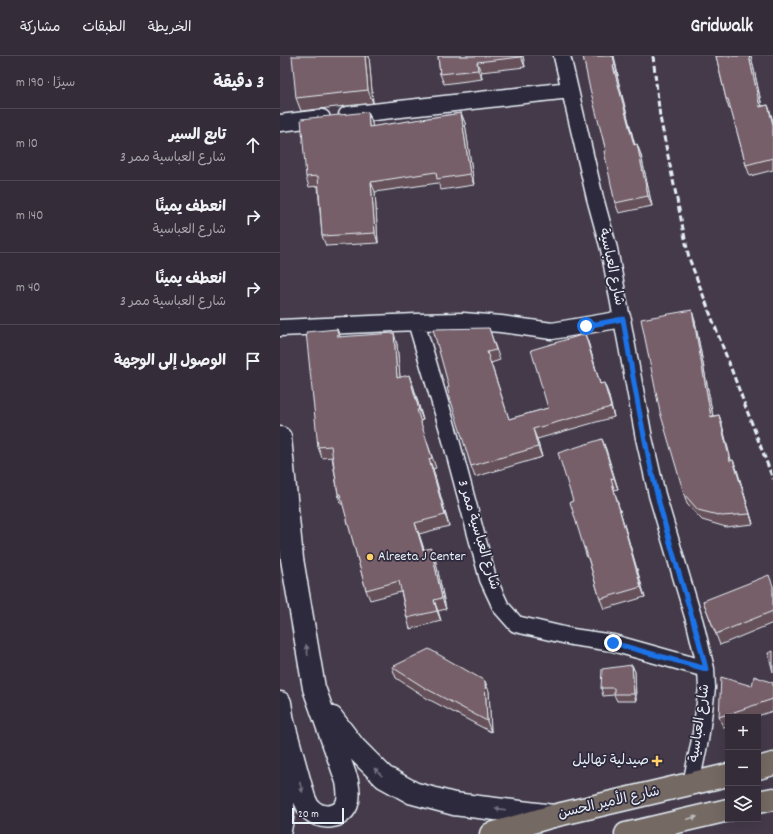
<!DOCTYPE html>
<html lang="ar">
<meta charset="utf-8">
<style>
:root{--surface:#342c38;--page:#3c3440;--text:#f1f3f6;--muted:#a9a7ae;--line:#4e4853}
body{margin:0;font-family:Dekko,"Playpen Sans Arabic",sans-serif;background:var(--page);color:var(--text);direction:rtl}
.controls{position:absolute;right:12px;bottom:12px;display:grid;overflow:hidden;border-radius:0px;box-shadow:0 4px 16px #0002}
.controls button{width:36px;height:36px;display:grid;place-items:center;padding:0;border:0;border-bottom:1px solid var(--line);background:var(--surface);color:var(--text);font:20px sans-serif}
.scale{position:absolute;left:12px;bottom:10px;width:52px;box-sizing:border-box;padding-left:4px;border:2px solid #e8f1f8;border-top:0;font-size:11px;line-height:14px;white-space:nowrap;color:#e8f1f8;-webkit-text-stroke:3px #2f2a3d;paint-order:stroke}
.stop{position:absolute;width:12px;height:12px;margin:-9px;border:3px solid #1a73e8;border-radius:50%;background:#fff}
.stop.end{background:#1a73e8;border-color:#fff;box-shadow:0 1px 4px #0008}
.list{margin:0;padding:0;list-style:none}
h2{display:flex;justify-content:space-between;align-items:center;height:52px;margin:0;padding:0 16px;font-size:17px}
h2 small{font-size:13px;font-weight:400;color:var(--muted)}
.list li{display:grid;grid-template-columns:26px 1fr auto;gap:12px;align-items:center;box-sizing:border-box;height:72px;padding:0 16px;border-top:1px solid var(--line)}
.list b{display:block;font-size:15px;white-space:nowrap}
.list p{margin:0;font-size:13px;white-space:nowrap;color:var(--muted)}
.list em{font-size:13px;font-style:normal;color:var(--muted)}
.icon{flex:none;width:22px;height:22px;fill:none;stroke:currentColor;stroke-width:2;stroke-linecap:round;stroke-linejoin:round}
.map{position:relative;flex:none;width:493px;height:778px;overflow:hidden;direction:ltr}
header{display:flex;align-items:center;gap:24px;box-sizing:border-box;height:56px;padding:0 20px;background:var(--surface);border-bottom:1px solid var(--line)}
header strong{font-size:19px}
nav{display:flex;gap:22px;margin-inline-start:auto;font-size:14px}
main{display:flex}
aside{flex:1;background:var(--surface)}
.map>svg:first-child{display:block}
.lines{fill:none;stroke-linecap:round;stroke-linejoin:round}
.street-casing{stroke:#e8f1f8;stroke-width:19}
.secondary-casing{stroke:#e8f1f8;stroke-width:25}
.highway-casing{stroke:#e8f1f8;stroke-width:25}
.street{stroke:#2f2a3d;stroke-width:16}
.secondary{stroke:#2f2a3d;stroke-width:22}
.highway{stroke:#756964;stroke-width:22}
.rail{stroke:#e8f1f8;stroke-width:3;stroke-dasharray:6 3;stroke-linecap:butt}
.wall{fill:#66515a;stroke:#e8f1f8}
.shaded-wall{fill:#53424a;stroke:#e8f1f8}
.building{fill:#775e69;stroke:#e8f1f8}
.oneway{fill:#70707e}
.oneway2{fill:#babbbd}
.route{stroke:#1a73e8;stroke-width:5}
.poi-dot{fill:#ffd166;stroke:#2f2a3d;stroke-width:1.5}
.labels{text-anchor:middle;dominant-baseline:central;stroke-width:3.5;stroke-linejoin:round;paint-order:stroke}
.street-label{font-size:14px;fill:#e8f1f8;stroke:#2f2a3d}
.poi-label{font-size:14px;fill:#e8f1f8;stroke:#2f2a3d;text-anchor:start}
</style>
<header>
<strong>Gridwalk</strong>
<nav><a>الخريطة</a><a>الطبقات</a><a>مشاركة</a></nav>
</header>
<main>
<div class="map">
<svg width="493" height="778" viewBox="0 0 493 778">
<rect width="100%" height="100%" fill="#453a4a"/>
<filter id="ink" filterUnits="userSpaceOnUse"><feTurbulence type="fractalNoise" baseFrequency=".025" numOctaves="2"/><feDisplacementMap in="SourceGraphic" scale="8" xChannelSelector="R" yChannelSelector="G"/><feConvolveMatrix kernelMatrix="1 2 1 2 8 2 1 2 1" color-interpolation-filters="sRGB"/></filter>
<g filter="url(#ink)">
<g class="lines">
<!-- street casing -->
<g class="street-casing">
<path id="street" d="M282,0L315,142L329,193L364,382L377,439L415,567L426,613L427,632L420,684L411,728
M67,59L290,34
M0,67L42,62
M136,266L169,377L208,523L221,551L236,568L292,581L333,587L426,613
M0,272L136,266L183,265L221,268L272,275L343,263"/>
</g>
<!-- secondary casing -->
<g class="secondary-casing">
<path id="secondary" d="M0,382L12,503L34,632L67,725C68,732 70,741 67,748C61,763 41,764 30,753C27,750 26,746 24,742L3,666L0,647
M52,662L74,691L104,721L133,737L174,748L273,760
M0,774L3,757V694"/>
</g>
<!-- highway casing -->
<g class="highway-casing">
<path id="highway" d="M478,712L493,708
M478,746L493,743
M211,778L273,760L448,719
M346,778L448,754"/>
</g>
<!-- street -->
<use href="#street" class="street"/>
<!-- secondary -->
<use href="#secondary" class="secondary"/>
<!-- highway -->
<use href="#highway" class="highway"/>
<!-- rail -->
<path class="rail" d="M373,0L380,61L409,202L493,423"/>
</g>
<!-- wall -->
<path class="wall" d="M89,0L93,47L21,55L16,42Z
M158,0H243L245,11L201,16L202,23L164,28L160,18Z
M303,0H334L338,20H337L355,89L357,88L361,99L372,150L339,157L335,147L326,95Z
M436,0H471L482,50L488,49L493,65V114L470,120L466,109L451,53H449L446,43Z
M88,56L92,66V71L181,57L185,67L194,129L161,134L158,127L95,136L98,187L46,190L42,180L38,130L29,131L26,121Z
M415,265L433,360L439,359L442,369L451,405L453,404L457,414L473,468L446,471L422,464L407,448L404,438Z
M209,272L220,304L211,307L229,363L268,352L305,278L309,289L320,328L324,327L328,337L334,361L257,383L262,401L195,421L191,410L169,331Z
M57,273L60,281L117,288L120,321L133,329L143,364L140,365L156,412L153,413L169,470L139,478L144,493L155,502L166,553L158,555L161,565L130,573L127,562L121,536L90,544L86,534L63,448H61L58,438L52,401L42,402L38,391Z
M322,383L338,433L334,434L365,541L324,553L320,543L308,502H307L304,492L293,445Z
M493,530V567L440,589L423,545Z
M352,609L355,616L356,645H337L334,639L323,640L321,632Z
M112,611L209,635L211,676L148,643L116,622Z
M493,627V655L474,661H448V670L443,671L439,661L472,630Z"/>
<!-- shaded-wall -->
<path class="shaded-wall" d="M85,0H89L93,47L88,34Z
M241,0H243L245,11L241,1Z
M333,0H334L338,20L335,9Z
M469,0H471L484,61L480,51Z
M197,6L201,16L202,23L198,14Z
M333,10L337,20L357,99L354,89Z
M488,49L491,59L493,65V69Z
M88,56L92,66L93,82L89,71Z
M181,57L185,67L194,129L190,118Z
M357,88L361,99L372,150L368,140Z
M91,126L95,136L98,187L95,177Z
M412,254L415,265L435,371L431,361Z
M57,273L61,283L58,281Z
M114,277L117,288L121,333L117,322Z
M305,278L309,289L323,338Z
M129,319L133,329L143,364L139,354Z
M324,327L328,337L334,361L331,351Z
M439,359L442,369L454,415L450,405Z
M253,373L257,383L262,401L258,391Z
M322,383L326,393L338,433L334,422Z
M149,403L153,413L169,470L165,459Z
M453,404L457,414L473,468L470,458Z
M331,423L334,434L365,541L361,531Z
M135,467L139,478L147,504L143,494Z
M151,492L155,502L166,553L162,542Z
M154,544L158,555L161,565L157,555Z
M352,609L355,616L356,645L354,638Z
M205,625L209,635L211,676L207,665Z"/>
<!-- building -->
<path class="building" d="M12,0H85L88,34L16,42Z
M158,0H241V1L197,6L198,14L160,18Z
M303,0H333L335,9L333,10L354,89L357,88L368,140L335,147L324,95H326L309,29Z
M436,0H469L480,51L488,49L493,69V102L466,109L448,43H446Z
M88,56L89,71L181,57L190,118L157,123L156,116L91,126L95,177L42,180L38,120L26,121L21,63Z
M412,254L431,361L439,359L450,405L453,404L470,458L442,460L418,454L404,438L380,356L361,263Z
M209,272L216,294L207,296L229,363L268,352L251,294L305,278L320,328L324,327L331,351L253,373L258,391L191,410L167,332L169,331L153,273Z
M57,273L58,281L114,277L117,322L129,319L139,354H137L152,402L149,403L165,459L135,467L143,494L151,492L162,542L154,544L157,555L127,562L119,525L86,534L60,438H58L51,390L38,391L26,276Z
M322,383L334,422L331,423L361,531L320,543L305,491L304,492L290,446L293,445L278,397Z
M489,519L493,530V555L436,578L423,545Z
M149,593L205,625L207,665L145,632L112,611Z
M493,595V616L488,597Z
M352,609L354,638H334V632H321L322,613Z
M474,620L493,627V643L439,661L441,621L472,630Z"/>
<!-- one-way arrows -->
<defs><path id="oneway-solid" d="M-6-.8H1V-3.2L6.5 0L1 3.2V.8H-6Z"/></defs>
<g class="oneway">
<use href="#oneway-solid" transform="translate(27 594) rotate(-100)"/>
<use href="#oneway-solid" transform="translate(98 716) rotate(-135)"/>
<use href="#oneway-solid" transform="translate(21 731) rotate(74)"/>
<use href="#oneway-solid" transform="translate(220 753) rotate(-173)"/>
</g>
<use class="oneway2" href="#oneway-solid" transform="translate(412 762) rotate(-14)"/>
</g>
<g class="lines" filter="url(#ink)">
<!-- route -->
<path class="route" d="M306,270L343,263C353,322 363,381 377,438C391,497 412,554 426,613L333,587"/>
</g>
<!-- markers -->
<g class="poi-dot">
<circle cx="90" cy="501" r="4"/>
<path d="M375 699h4v4h4v4h-4v4h-4v-4h-4v-4h4z"/>
</g>
<g class="labels">
<!-- street labels -->
<g class="street-label">
<text transform="translate(331 211) rotate(78)">شارع العباسية</text>
<text transform="translate(198 479) rotate(73)">شارع العباسية ممر 3</text>
<text transform="translate(420 667) rotate(-82)">شارع العباسية</text>
<text transform="translate(329 747) rotate(-13)">شارع الأمير الحسن</text>
</g>
<!-- poi labels -->
<g class="poi-label">
<text x="98" y="501">Alreeta J Center</text>
<text x="369" y="705" text-anchor="end">صيدلية تهاليل</text>
</g>
</g>
</svg>
<div class="controls">
<button>+</button>
<button>−</button>
<button><svg class="icon" aria-label="layers" viewBox="0 0 24 24"><path d="M12 4l9 5-9 5-9-5zM3 14l9 5 9-5"/></svg></button>
</div>
<div class="scale">20 m</div>
<div class="stop" style="left:306px;top:270px"></div>
<div class="stop end" style="left:333px;top:587px"></div>
</div>
<aside>
<h2>3 دقيقة<small>سيرًا · 190 m</small></h2>
<ul class="list">
<li><svg class="icon" aria-label="ahead" viewBox="0 0 24 24"><path d="M12 20V5M6 11l6-6 6 6"/></svg><div><b>تابع السير</b><p>شارع العباسية ممر 3</p></div><em>10 m</em></li>
<li><svg class="icon" aria-label="right" viewBox="0 0 24 24"><path d="M7 20v-9h11M14 6l5 5-5 5"/></svg><div><b>انعطف يمينًا</b><p>شارع العباسية</p></div><em>140 m</em></li>
<li><svg class="icon" aria-label="right" viewBox="0 0 24 24"><path d="M7 20v-9h11M14 6l5 5-5 5"/></svg><div><b>انعطف يمينًا</b><p>شارع العباسية ممر 3</p></div><em>40 m</em></li>
<li><svg class="icon" aria-label="arrive" viewBox="0 0 24 24"><path d="M6 21V4h12l-3 4 3 4H6"/></svg><div><b>الوصول إلى الوجهة</b></div></li>
</ul>
</aside>
</main>
